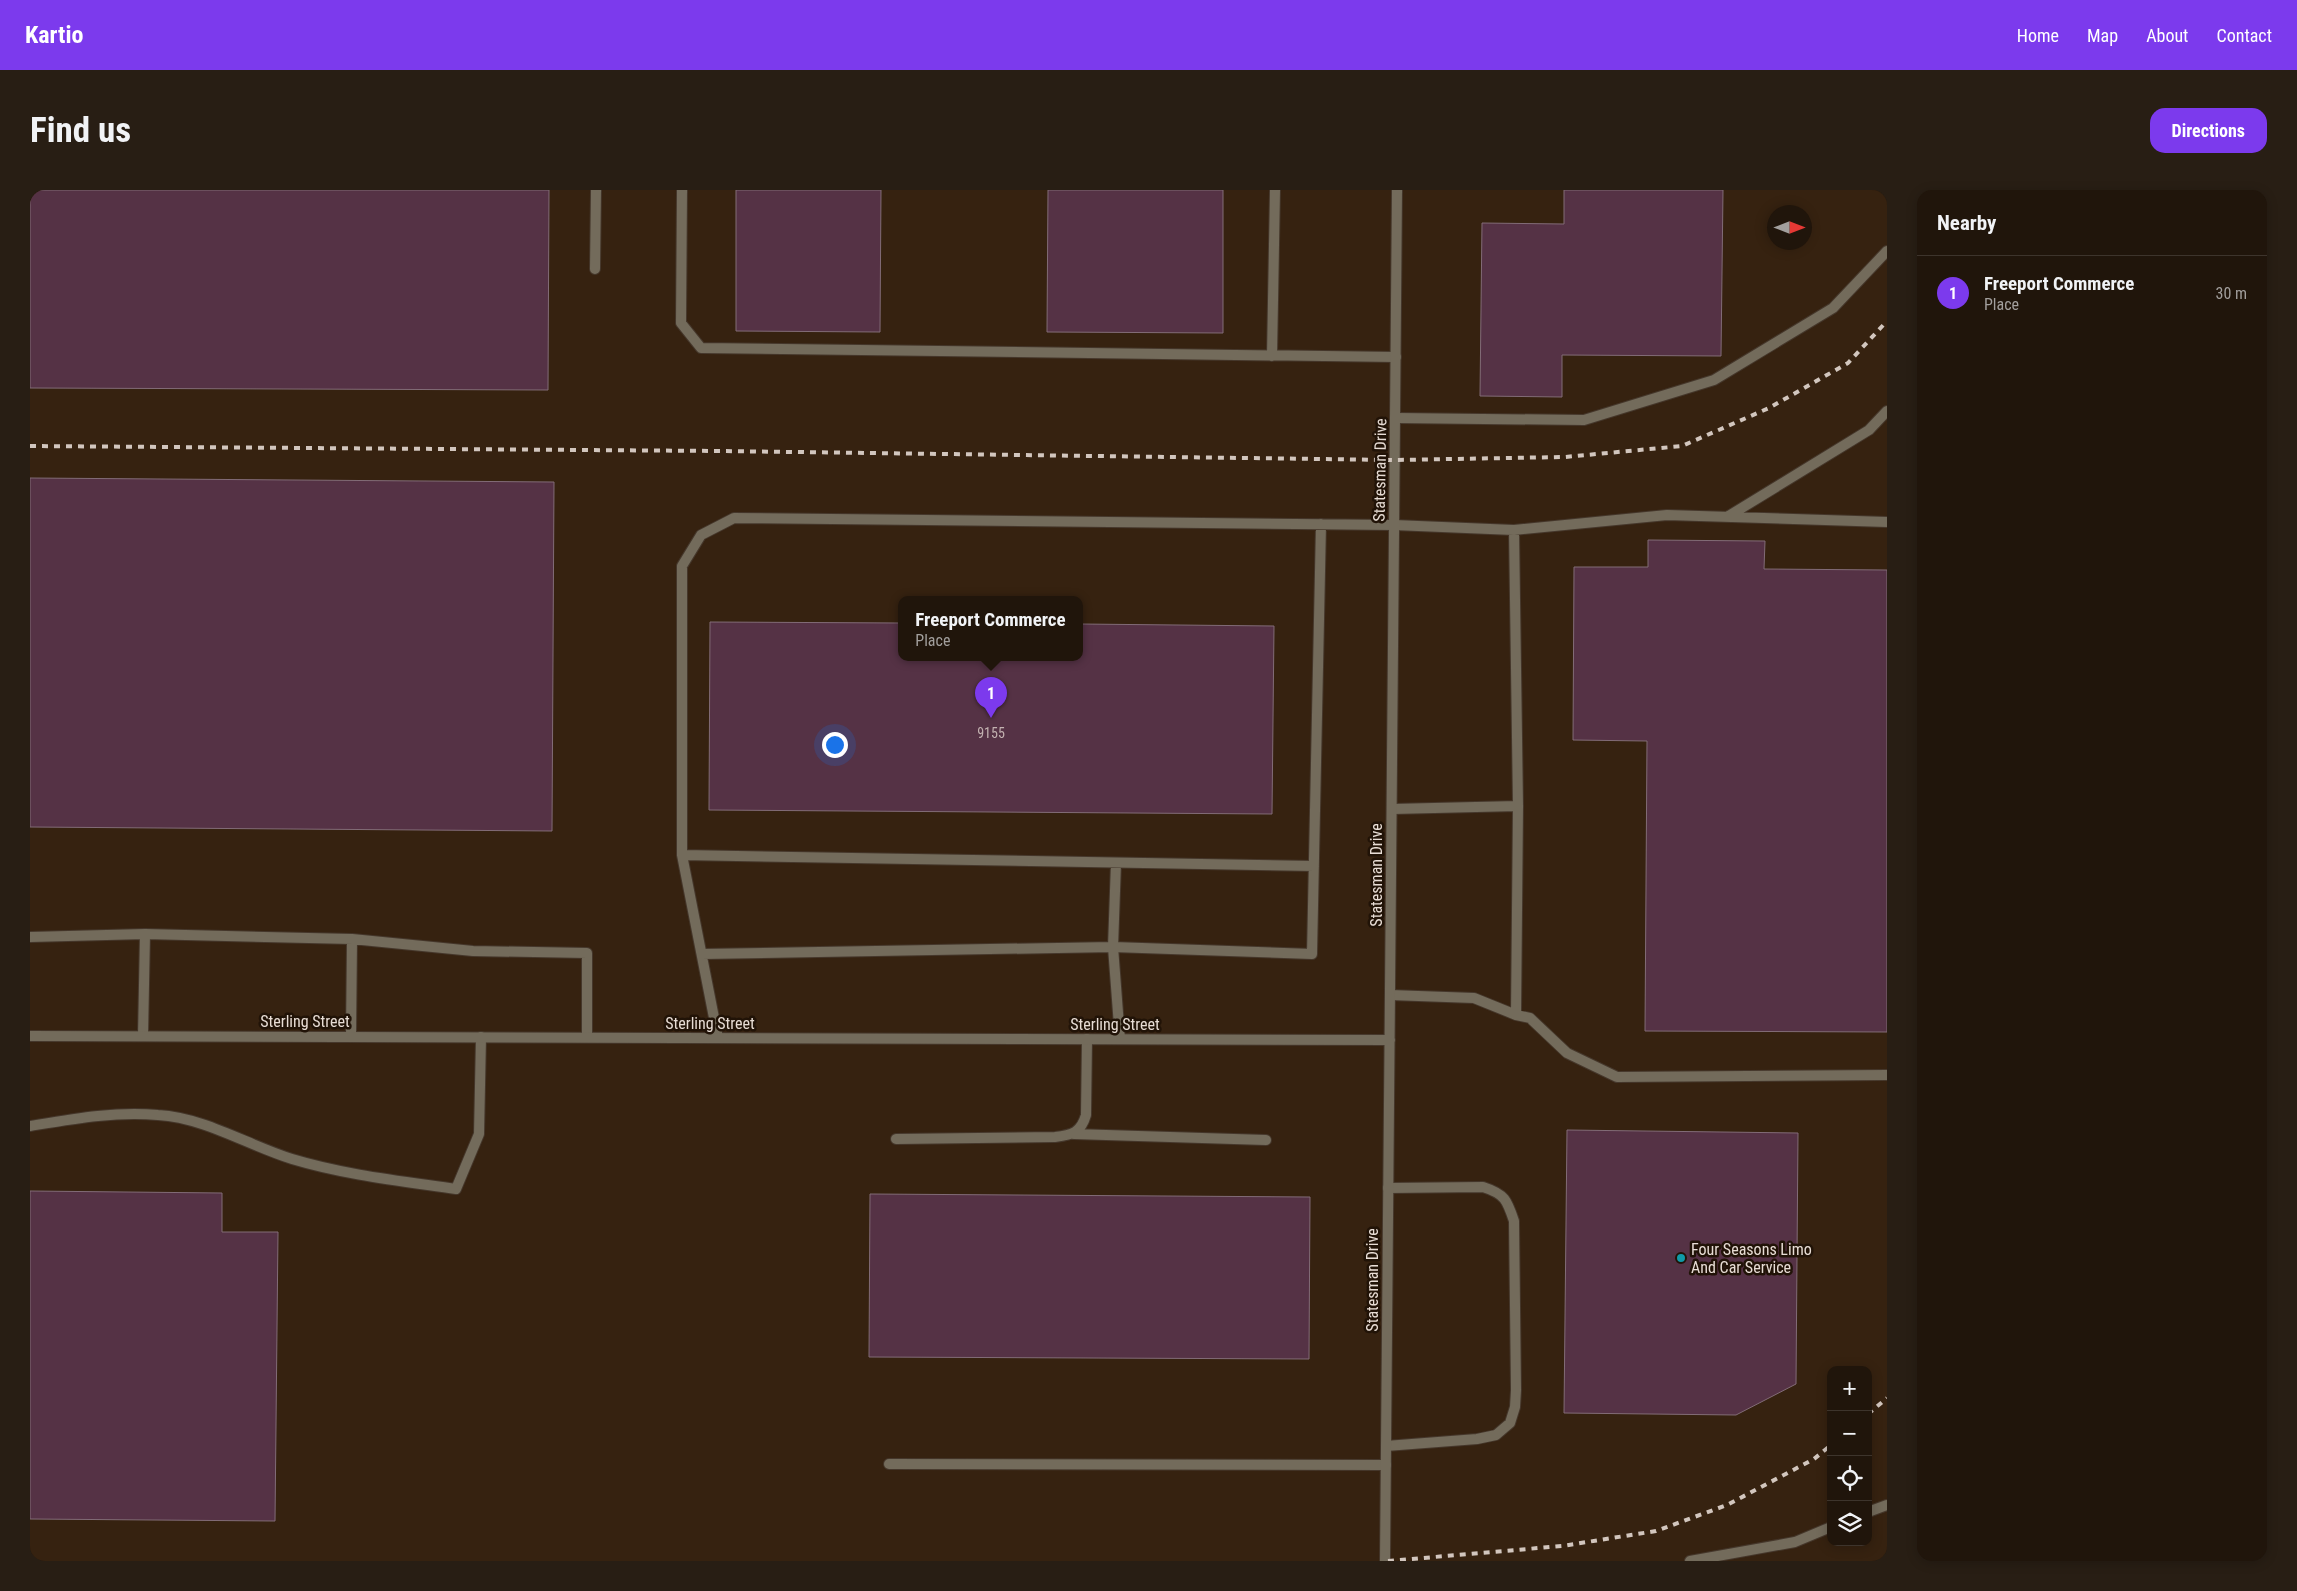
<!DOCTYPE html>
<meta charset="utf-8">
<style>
:root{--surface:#20150b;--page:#281e14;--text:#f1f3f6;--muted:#a29f9d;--line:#3d342c;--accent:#7c3aed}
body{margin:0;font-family:"Roboto Condensed",sans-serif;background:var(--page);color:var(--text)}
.controls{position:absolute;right:15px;bottom:15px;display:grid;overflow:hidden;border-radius:10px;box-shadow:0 2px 12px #0003}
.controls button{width:45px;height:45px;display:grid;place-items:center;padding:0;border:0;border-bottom:1px solid var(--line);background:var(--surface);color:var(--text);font:25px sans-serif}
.compass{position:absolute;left:1737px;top:15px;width:45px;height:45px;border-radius:50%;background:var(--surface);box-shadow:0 2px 12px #0003;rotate:90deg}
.you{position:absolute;left:804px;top:554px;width:18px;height:18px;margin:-12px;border:4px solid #fff;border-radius:50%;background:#1a73e8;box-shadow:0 0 0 8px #1a73e833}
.badge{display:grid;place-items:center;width:32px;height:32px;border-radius:50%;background:var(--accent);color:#fff;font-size:16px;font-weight:700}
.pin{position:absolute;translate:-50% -41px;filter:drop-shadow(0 1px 2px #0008)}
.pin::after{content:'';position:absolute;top:26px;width:18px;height:15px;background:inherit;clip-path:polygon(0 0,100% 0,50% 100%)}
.popup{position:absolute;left:868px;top:406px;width:185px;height:65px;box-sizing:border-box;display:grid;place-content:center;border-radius:10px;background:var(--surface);filter:drop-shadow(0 1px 4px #0005);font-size:16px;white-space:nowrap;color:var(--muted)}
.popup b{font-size:19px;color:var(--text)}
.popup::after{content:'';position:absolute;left:50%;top:100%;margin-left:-10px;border:10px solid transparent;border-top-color:var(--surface)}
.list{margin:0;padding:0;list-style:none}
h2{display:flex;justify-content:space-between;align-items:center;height:65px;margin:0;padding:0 20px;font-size:21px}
h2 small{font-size:16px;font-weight:400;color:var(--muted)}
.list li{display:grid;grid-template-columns:32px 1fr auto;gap:15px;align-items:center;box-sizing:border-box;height:75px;padding:0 20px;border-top:1px solid var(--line)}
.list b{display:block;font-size:19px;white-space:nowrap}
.list p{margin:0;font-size:16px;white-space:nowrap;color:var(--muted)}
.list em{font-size:16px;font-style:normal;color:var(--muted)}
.icon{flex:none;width:28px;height:28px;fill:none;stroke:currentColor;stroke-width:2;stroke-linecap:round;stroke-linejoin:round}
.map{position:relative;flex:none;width:1857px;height:1371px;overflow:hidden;border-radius:15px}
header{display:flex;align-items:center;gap:30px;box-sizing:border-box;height:70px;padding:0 25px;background:var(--accent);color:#fff}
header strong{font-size:24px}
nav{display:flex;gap:28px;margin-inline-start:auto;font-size:18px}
.intro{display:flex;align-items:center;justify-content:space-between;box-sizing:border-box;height:120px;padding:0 30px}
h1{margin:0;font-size:35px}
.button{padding:12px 22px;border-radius:15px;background:var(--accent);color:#fff;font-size:18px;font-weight:700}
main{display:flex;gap:30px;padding:0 30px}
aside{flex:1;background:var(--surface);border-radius:15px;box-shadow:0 2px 12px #0003}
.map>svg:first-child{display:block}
.built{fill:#362210;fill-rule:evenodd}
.building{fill:#553245;stroke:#826c77}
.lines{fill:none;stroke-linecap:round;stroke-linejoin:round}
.service-casing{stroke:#45372b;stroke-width:12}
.minor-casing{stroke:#45372b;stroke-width:12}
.service{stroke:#736b5b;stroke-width:10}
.minor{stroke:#736b5b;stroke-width:10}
.rail{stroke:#d2c6be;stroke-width:4;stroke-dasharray:6 6;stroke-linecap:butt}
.culture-dot{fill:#0f9aa8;stroke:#211307;stroke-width:2}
.labels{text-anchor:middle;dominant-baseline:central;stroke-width:5;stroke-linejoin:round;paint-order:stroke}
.number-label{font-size:14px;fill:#c3b2b1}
.street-label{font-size:16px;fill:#e8ddd5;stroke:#211307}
.poi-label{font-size:16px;fill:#e8ddd5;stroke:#211307;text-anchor:start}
</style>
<header>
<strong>Kartio</strong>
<nav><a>Home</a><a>Map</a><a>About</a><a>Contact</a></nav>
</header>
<div class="intro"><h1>Find us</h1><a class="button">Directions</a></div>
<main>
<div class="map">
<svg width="1857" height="1371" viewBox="0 0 1857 1371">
<rect width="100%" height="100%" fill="#2b1c0f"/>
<!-- built -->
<path class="built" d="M0,0H1857V1371H0ZM1744,22H1774V52H1744ZM872,409H1050V467H872ZM1801,1180H1838V1352H1801Z"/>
<!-- building -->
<path class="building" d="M0,0H519L518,200L0,198Z
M706,0H851L850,142L706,141Z
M1018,0H1193V143L1017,142Z
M1534,0H1693L1691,166L1532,165V207L1450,206L1452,33L1534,34Z
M0,288L524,292L522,641L0,637Z
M1618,350L1735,351L1734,379L1857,380V842L1615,841L1617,551L1543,550L1544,377H1618Z
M680,432L872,433V467H1050V434L1244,436L1242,624L679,620Z
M1537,940L1768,943L1766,1194L1706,1225L1534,1223Z
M0,1001L192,1003V1042H248L245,1331L0,1329Z
M840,1004L1280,1007L1279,1169L839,1167Z"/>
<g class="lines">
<!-- service casing -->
<g class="service-casing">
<path id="service" d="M652,0L651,133L671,158L1366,167
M565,79L566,0
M1242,166L1245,0
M1366,228L1554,230L1684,190L1803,118L1857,61
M1697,327L1839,240L1857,221
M1484,340L1488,616L1486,825
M1362,619L1488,616
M652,665L1284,676
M0,747L115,744
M672,764L1083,757L1086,673
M1360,805L1444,808L1486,825L1500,828L1537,863L1587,887L1857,885
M113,846L115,744L322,749L443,761L557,763V847
M321,847L322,749
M688,848L652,665V376L671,345L704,328L1364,335L1484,340L1637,325L1857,332
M1090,849L1083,757L1282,764L1291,334
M0,936C42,929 85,921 128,925C176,928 217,955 262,969C315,985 371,991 426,999L449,944L451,847
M1044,944L1236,950
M866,949L1025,947C1043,945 1051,942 1056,925L1057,849
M1356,1256L1447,1249L1466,1245L1480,1233L1485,1217L1486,1200L1484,1031C1477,1010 1475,1004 1453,997L1358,998
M859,1274L1356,1275
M1838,1322L1857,1315
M1660,1371L1765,1352L1801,1337"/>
</g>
<!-- minor casing -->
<g class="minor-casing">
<path id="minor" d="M0,846L1360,850
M1355,1371L1367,0"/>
</g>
<!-- service -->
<use href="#service" class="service"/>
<!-- minor -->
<use href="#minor" class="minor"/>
<!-- rail -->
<path class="rail" d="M0,256L690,261L1365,270L1535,267L1652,256L1739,218L1818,173L1857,131
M1838,1224L1857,1208
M0,1371H8
M1358,1371L1532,1356L1626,1341L1697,1315L1784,1269L1801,1255"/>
</g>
<!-- markers -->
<circle class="culture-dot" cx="1651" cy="1068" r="5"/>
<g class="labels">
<!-- number labels -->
<g class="number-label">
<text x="961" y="543">9155</text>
</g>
<!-- street labels -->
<g class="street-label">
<text transform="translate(1350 280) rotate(-89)">Statesman Drive</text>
<text transform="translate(1346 685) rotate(-90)">Statesman Drive</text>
<text x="275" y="831">Sterling Street</text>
<text x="680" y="833">Sterling Street</text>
<text x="1085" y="834">Sterling Street</text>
<text transform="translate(1342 1090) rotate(-90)">Statesman Drive</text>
</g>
<!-- poi labels -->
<g class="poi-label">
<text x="1661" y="1059">Four Seasons Limo<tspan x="1661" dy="18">And Car Service</tspan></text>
</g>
</g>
</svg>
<div class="controls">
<button>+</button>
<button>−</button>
<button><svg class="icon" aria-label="locate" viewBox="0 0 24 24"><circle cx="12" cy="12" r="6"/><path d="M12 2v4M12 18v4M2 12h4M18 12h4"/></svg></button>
<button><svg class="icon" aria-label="layers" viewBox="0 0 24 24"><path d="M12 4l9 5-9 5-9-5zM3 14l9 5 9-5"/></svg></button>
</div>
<svg class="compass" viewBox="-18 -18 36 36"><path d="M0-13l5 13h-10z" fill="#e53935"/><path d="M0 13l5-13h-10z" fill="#a29f9d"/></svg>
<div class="you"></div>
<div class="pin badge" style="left:961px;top:528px">1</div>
<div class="popup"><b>Freeport Commerce</b>Place</div>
</div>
<aside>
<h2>Nearby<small></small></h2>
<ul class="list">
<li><span class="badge">1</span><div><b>Freeport Commerce</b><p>Place</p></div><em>30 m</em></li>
</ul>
</aside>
</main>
